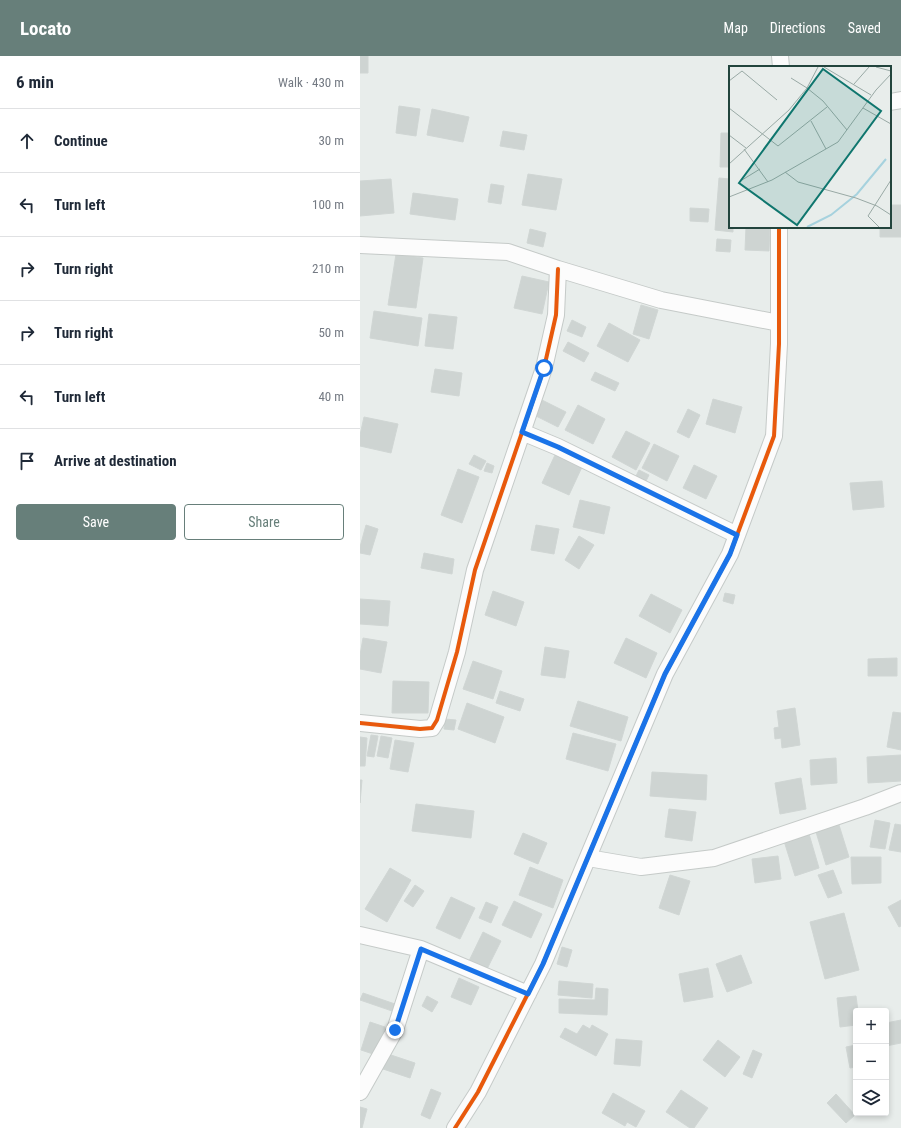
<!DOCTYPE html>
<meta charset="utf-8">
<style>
:root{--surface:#fff;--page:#f6f6f7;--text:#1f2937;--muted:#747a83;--line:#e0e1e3;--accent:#677f7a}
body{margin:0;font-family:"Roboto Condensed",sans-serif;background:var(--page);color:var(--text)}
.controls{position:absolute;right:12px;bottom:12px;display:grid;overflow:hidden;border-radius:4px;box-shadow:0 2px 6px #0003}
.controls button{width:36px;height:36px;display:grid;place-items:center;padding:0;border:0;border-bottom:1px solid var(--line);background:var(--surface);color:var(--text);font:20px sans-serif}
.stop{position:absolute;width:12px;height:12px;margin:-9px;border:3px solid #1a73e8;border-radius:50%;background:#fff}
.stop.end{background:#1a73e8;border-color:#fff;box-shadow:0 1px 4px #0008}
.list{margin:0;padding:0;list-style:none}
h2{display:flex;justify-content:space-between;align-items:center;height:52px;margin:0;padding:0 16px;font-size:17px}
h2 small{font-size:13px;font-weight:400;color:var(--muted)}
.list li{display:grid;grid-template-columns:26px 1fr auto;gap:12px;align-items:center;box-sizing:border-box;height:64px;padding:0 16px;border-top:1px solid var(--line)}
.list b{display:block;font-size:15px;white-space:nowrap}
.list em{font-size:13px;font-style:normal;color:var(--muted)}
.actions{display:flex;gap:8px;padding:12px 16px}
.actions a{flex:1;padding:9px 0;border:1px solid var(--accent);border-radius:4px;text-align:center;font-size:14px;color:var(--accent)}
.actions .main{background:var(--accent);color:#fff}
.icon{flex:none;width:22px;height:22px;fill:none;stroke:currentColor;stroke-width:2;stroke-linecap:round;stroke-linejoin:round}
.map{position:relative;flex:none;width:541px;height:1072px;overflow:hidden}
header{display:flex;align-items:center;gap:24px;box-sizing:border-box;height:56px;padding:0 20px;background:var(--accent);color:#fff}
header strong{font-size:19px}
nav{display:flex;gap:22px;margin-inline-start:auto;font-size:14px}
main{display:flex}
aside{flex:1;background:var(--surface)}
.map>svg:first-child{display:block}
.building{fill:#ced4d2;stroke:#d0d6d4}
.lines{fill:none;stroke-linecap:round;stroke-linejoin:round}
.minor-casing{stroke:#c5cac8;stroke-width:18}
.minor{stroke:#fcfcfc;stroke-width:16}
.cycleway-casing{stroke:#f7fbf9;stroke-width:6}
.cycleway{stroke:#e8590c;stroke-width:4}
.route{stroke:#1a73e8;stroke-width:5}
.inset-river{fill:none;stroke:#a6d2de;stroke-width:2}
.inset-road{fill:none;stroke:#99a9a5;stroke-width:1}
.view{fill:#0f766e;fill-opacity:0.15;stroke:#0f766e;stroke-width:2}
.inset-edge{fill:none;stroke:#22443d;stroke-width:2}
</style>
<header>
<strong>Locato</strong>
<nav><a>Map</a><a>Directions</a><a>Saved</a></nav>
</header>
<main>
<aside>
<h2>6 min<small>Walk · 430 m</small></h2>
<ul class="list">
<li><svg class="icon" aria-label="ahead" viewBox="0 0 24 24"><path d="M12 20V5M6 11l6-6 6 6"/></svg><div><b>Continue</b></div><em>30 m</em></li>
<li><svg class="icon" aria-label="left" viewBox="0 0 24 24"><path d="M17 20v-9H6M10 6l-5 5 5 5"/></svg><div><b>Turn left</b></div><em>100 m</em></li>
<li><svg class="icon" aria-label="right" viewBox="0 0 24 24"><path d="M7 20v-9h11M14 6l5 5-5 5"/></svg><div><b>Turn right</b></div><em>210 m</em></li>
<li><svg class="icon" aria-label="right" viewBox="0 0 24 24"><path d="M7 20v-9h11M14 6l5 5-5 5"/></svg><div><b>Turn right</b></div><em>50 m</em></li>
<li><svg class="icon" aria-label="left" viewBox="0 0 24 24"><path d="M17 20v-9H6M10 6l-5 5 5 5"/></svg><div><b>Turn left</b></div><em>40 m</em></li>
<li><svg class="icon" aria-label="arrive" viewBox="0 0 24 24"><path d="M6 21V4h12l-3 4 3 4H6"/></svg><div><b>Arrive at destination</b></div></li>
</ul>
<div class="actions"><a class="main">Save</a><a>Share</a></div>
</aside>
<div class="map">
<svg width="541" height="1072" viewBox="0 0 541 1072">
<rect width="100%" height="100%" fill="#e8edeb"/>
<!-- building -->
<path class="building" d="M0,0H8V17H0Z
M39,50L60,53L56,80L36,77Z
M72,53L109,61L103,86L67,79Z
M143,75L167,79L164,94L140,90Z
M361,77H370V111H360Z
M168,118L202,123L196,154L162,149Z
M359,122L370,123V171H373V176L355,174Z
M31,123L34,157L0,160V125Z
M131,128L144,130L141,148L128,146Z
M53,137L98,143L95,164L50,158Z
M530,149H541V181H520V171H530Z
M330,152L349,153L348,166L330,165Z
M386,171H410L409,195L385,194Z
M170,173L186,177L183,191L167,187Z
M357,183L371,184L370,196L356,195Z
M36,198L63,202L56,252L28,249Z
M162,220L189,226L182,258L154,252Z
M281,249L298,254L289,283L273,278Z
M14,255L62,262L58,290L10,282Z
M69,258L97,261L93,293L65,290Z
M212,264L226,271L222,281L207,275Z
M249,267L280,284L268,306L237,290Z
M208,286L229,297L224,306L203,295Z
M75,313L102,317L99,340L71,336Z
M235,316L259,327L255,335L231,324Z
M353,343L382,351L375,377L346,368Z
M182,344L206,356L198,371L174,359Z
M218,349L245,363L233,388L205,374Z
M328,353L340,359L329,382L317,376Z
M4,361L38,368L31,397L0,390V379Z
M266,375L290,387L276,414L252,401Z
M294,388L319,400L307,425L282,412Z
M114,399L126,405L121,414L109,408Z
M195,399L222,411L209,439L182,427Z
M127,407L134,410L132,417L124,415Z
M334,409L357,420L346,443L323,432Z
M98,413L119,421L102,467L81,459Z
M279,414L289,419L285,427L275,422Z
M522,425L524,451L493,454L490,427Z
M220,444L250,451L244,478L213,471Z
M6,469L18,473L10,499L0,497V491Z
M176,469L199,473L194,498L171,494Z
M219,480L234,489L219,513L205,504Z
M64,497L94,503L92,518L61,512Z
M133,535L164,546L156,570L125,559Z
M365,537L375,539L373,548L363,545Z
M291,538L322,554L310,577L279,560Z
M0,543L30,545L28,570L0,568Z
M3,582L27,586L21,617L0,613V599Z
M266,582L297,597L286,622L254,607Z
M185,591L209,595L205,622L181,619Z
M537,602V620H508V603Z
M113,605L142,615L133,643L103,633Z
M33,625L69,626L68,657H32Z
M140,635L164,643L160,655L136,647Z
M218,645L268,661L261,685L210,670Z
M107,647L144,661L135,687L98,673Z
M435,652L440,689L422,692L421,682L415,683L414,672L419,671L417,655Z
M533,656L541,657V694L527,691Z
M85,663L96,664L94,674L84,673Z
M213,677L256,688L248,715L206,703Z
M11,679L18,680L14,701L7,700Z
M21,680L32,682L28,702L17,700Z
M0,681L7,682L5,710H0Z
M35,684L54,687L48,716L30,713Z
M541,699V725L508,727L507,701Z
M476,702L477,727L451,729L450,704Z
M292,716L347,719L346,744L290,740Z
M441,722L446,753L420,758L415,727Z
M0,724H2L0,747Z
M56,748L114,755L111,782L52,775Z
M309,753L336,756L332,785L305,781Z
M515,764L530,767L525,793L510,791Z
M535,768L541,769V796L529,794Z
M479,769L489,801L466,809L456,776Z
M163,777L187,787L178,808L154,798Z
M449,778L459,812L435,820L424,785Z
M418,800L421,823L395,827L392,803Z
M491,801H521V827L492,828Z
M170,811L203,824L193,852L159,839Z
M30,812L51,824L27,866L5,853Z
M473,814L482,837L468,842L458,819Z
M310,819L330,825L319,859L299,852Z
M55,829L64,835L53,851L44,845Z
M91,841L115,852L100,883L76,872Z
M541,844V870L539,871L528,851Z
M154,845L182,858L171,882L142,869Z
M126,846L138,851L131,867L119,862Z
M484,857L499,914L465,923L450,866Z
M123,876L141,885L126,915L108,907Z
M202,891L212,894L207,911L197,908Z
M381,899L392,927L367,936L356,908Z
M348,912L353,941L324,946L319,918Z
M99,922L119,931L111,949L91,941Z
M199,925L233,928L232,942L198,939Z
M236,932L248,933L247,959L199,957V943L235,944Z
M3,937L35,948L32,955L0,944Z
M67,940L78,946L72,956L62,950Z
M496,940L498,955H496V969L480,971L477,942Z
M541,964V987L526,990V967Z
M10,966L25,971L16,999L1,994Z
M223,969L230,973L232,969L248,978L236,1000L200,981L205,972L217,978Z
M256,983L282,985L280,1010L254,1008Z
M358,984L380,1001L365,1021L343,1004Z
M496,989V1011L490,1012L486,991Z
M393,994L402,998L392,1022L383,1018Z
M28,998L55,1007L50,1022L23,1013Z
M71,1033L81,1037L70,1063L61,1059Z
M321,1034L348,1052L334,1072H330L306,1056Z
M253,1037L285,1055L276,1071L267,1066L265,1070L242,1057Z
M476,1038L495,1059L486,1067L467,1047Z
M0,1051L7,1053L2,1072H0Z"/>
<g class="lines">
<!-- minor casing -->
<g class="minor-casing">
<path id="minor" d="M420,0L421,11
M530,46L541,44
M0,189L148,196L198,213L301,244L419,267
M162,376L198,391L377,479
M0,667L60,673L72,672L77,664L97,596L115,514L184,312L196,259L198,213
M228,802L281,811L354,802L505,751L541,737
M0,879L61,893L168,938
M0,1036L35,974L61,893
M95,1072L118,1036L183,908L305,618L370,498L414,380L419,288V171"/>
</g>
<!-- minor -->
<use href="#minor" class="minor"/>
<!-- cycleway casing -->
<g class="cycleway-casing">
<path id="cycleway" d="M0,667L60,673L72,672L77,664L97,596L115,514L184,312L196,259L198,213
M95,1072L118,1036L183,908L305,618L370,498L414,380L419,288V171"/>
</g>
<!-- cycleway -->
<use href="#cycleway" class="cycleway"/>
</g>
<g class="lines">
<!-- route -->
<path class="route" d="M35,974L61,893L168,938L183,908L305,618L370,498L377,479L198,391L162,376L184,312"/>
</g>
<!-- overview -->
<g transform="translate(369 10)">
<rect width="162" height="162" fill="#e8edeb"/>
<path class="inset-river" d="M78,161L102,149L128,128L157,93"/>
<path class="inset-road" d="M95,1L142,29M147,1L162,5M62,12L78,22L89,1M0,15L13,5L48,34M125,18L140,1M0,42L49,80L98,41M134,42L162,58M82,55L97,83M0,69L17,82M15,83L39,116M0,98L60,44L78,22L94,35L118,64M56,106L69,116L127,132L148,140L162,149M13,114L31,103M0,131L43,114L109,76L147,24L162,8M150,161L139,150L162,114"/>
<path class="view" d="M94,3L152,45L68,159L10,117Z"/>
<rect width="162" height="162" class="inset-edge"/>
</g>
</svg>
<div class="controls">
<button>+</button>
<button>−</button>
<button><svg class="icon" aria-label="layers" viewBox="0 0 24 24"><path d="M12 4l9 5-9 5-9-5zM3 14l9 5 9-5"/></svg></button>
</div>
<div class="stop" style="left:184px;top:312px"></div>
<div class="stop end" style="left:35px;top:974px"></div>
</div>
</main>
